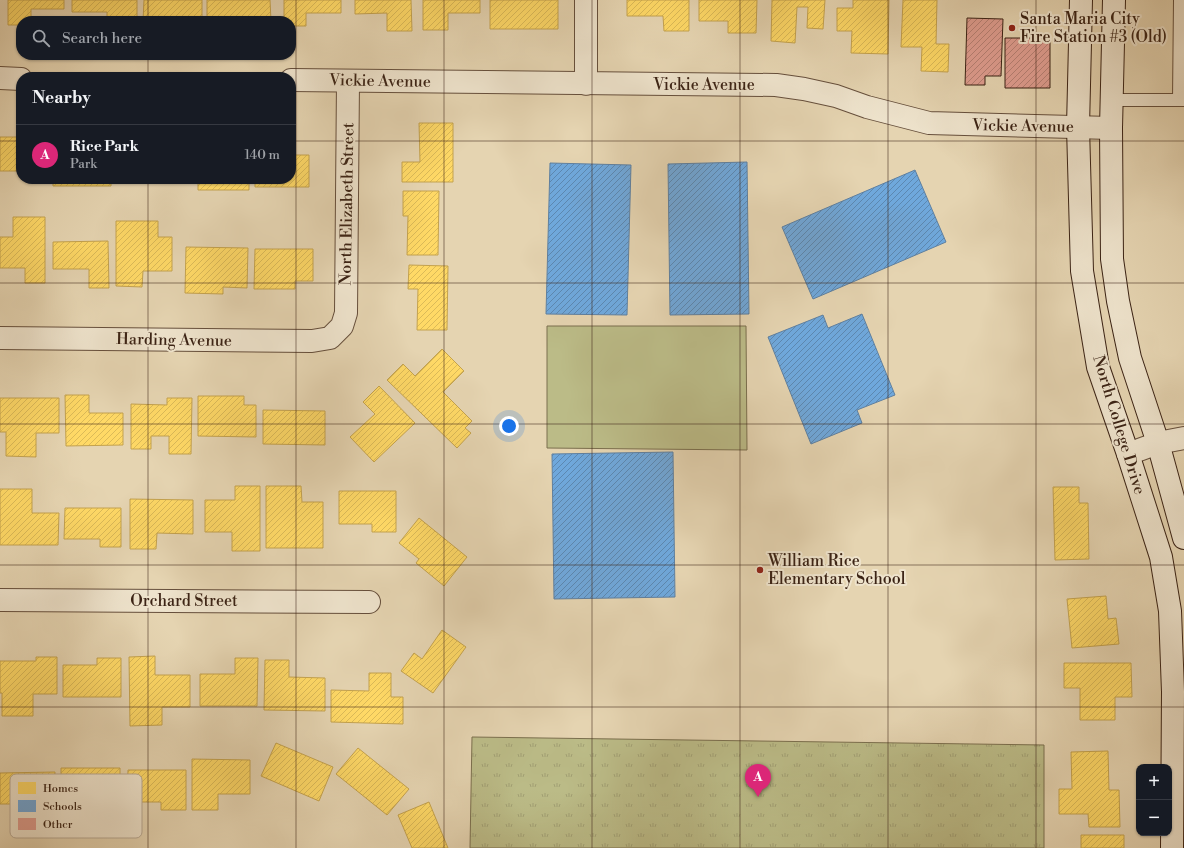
<!DOCTYPE html>
<meta charset="utf-8">
<style>
:root{--surface:#171b24;--page:#242831;--text:#f1f3f6;--muted:#9ea1a6;--line:#363941;--accent:#db2777}
body{margin:0;font-family:"Libre Bodoni",serif;background:var(--page);color:var(--text)}
.controls{position:absolute;right:12px;bottom:12px;display:grid;overflow:hidden;border-radius:8px;box-shadow:0 1px 3px #0004}
.controls button{width:36px;height:36px;display:grid;place-items:center;padding:0;border:0;border-bottom:1px solid var(--line);background:var(--surface);color:var(--text);font:20px sans-serif}
.you{position:absolute;left:509px;top:426px;width:14px;height:14px;margin:-10px;border:3px solid #fff;border-radius:50%;background:#1a73e8;box-shadow:0 0 0 6px #1a73e833}
.badge{display:grid;place-items:center;width:26px;height:26px;border-radius:50%;background:var(--accent);color:#fff;font-size:13px;font-weight:700}
.pin{position:absolute;translate:-50% -33px;filter:drop-shadow(0 1px 2px #0008)}
.pin::after{content:'';position:absolute;top:21px;width:14px;height:12px;background:inherit;clip-path:polygon(0 0,100% 0,50% 100%)}
.list{margin:0;padding:0;list-style:none}
h2{display:flex;justify-content:space-between;align-items:center;height:52px;margin:0;padding:0 16px;font-size:17px}
h2 small{font-size:13px;font-weight:400;color:var(--muted)}
.list li{display:grid;grid-template-columns:26px 1fr auto;gap:12px;align-items:center;box-sizing:border-box;height:60px;padding:0 16px;border-top:1px solid var(--line)}
.list b{display:block;font-size:15px;white-space:nowrap}
.list p{margin:0;font-size:13px;white-space:nowrap;color:var(--muted)}
.list em{font-size:13px;font-style:normal;color:var(--muted)}
.icon{flex:none;width:22px;height:22px;fill:none;stroke:currentColor;stroke-width:2;stroke-linecap:round;stroke-linejoin:round}
.map{position:relative;flex:none;width:1184px;height:848px;overflow:hidden}
.search{position:absolute;background:var(--surface);box-shadow:0 1px 3px #0004;left:16px;top:16px;width:280px;height:44px;display:flex;align-items:center;gap:10px;box-sizing:border-box;padding:0 14px;border-radius:16px;color:var(--muted);font-size:15px}
.panel{position:absolute;background:var(--surface);box-shadow:0 1px 3px #0004;left:16px;top:72px;width:280px;height:112px;border-radius:16px}
.map>svg:first-child{display:block}
.grass{fill:url(#grass-tufts);stroke:#7b6f4e}
.pitch{fill:#bbbb87;stroke:#7b6f4e}
.homes{fill:url(#homes-hatch);stroke:#c4a24e}
.schools{fill:url(#schools-hatch);stroke:#5f80a0}
.building{fill:url(#building-hatch);stroke:#3b2315}
.lines{fill:none;stroke-linecap:round;stroke-linejoin:round}
.lane-casing{stroke:#664f3c;stroke-width:14}
.street-casing{stroke:#664f3c;stroke-width:24}
.secondary-casing{stroke:#3b2315;stroke-width:24}
.lane{stroke:#eee3cc;stroke-width:12}
.street{stroke:#eee3cc;stroke-width:22}
.secondary{stroke:#eee3cc;stroke-width:22}
.grid{fill:none;stroke:#3b2315;stroke-width:1;stroke-opacity:0.55}
.poi-dot{fill:#8f2418;stroke:#eee3cc;stroke-width:1.5}
.labels{text-anchor:middle;dominant-baseline:central;stroke-width:4;stroke-linejoin:round;paint-order:stroke}
.poi-label{font-size:16px;fill:#3b2315;stroke:#eee3cc;text-anchor:start}
.street-label{font-size:16px;fill:#3b2315;stroke:#eee3cc}
.key{fill:#eee3cc;stroke:#b8a995;stroke-width:1}
.key-label{font-size:11px;fill:#3b2315}
</style>
<div class="map">
<svg width="1184" height="848" viewBox="0 0 1184 848">
<defs>
<pattern id="grass-tufts" width="24" height="20" patternUnits="userSpaceOnUse"><rect width="24" height="20" fill="#bbbb87"/><path d="M3 7l-1-3M5 7V3M7 7l1-3M15 17l-1-3M17 17v-4M19 17l1-3" fill="none" stroke="#a2a074"/></pattern>
<pattern id="homes-hatch" width="6" height="6" patternUnits="userSpaceOnUse"><rect width="6" height="6" fill="#ffd966"/><path d="M-1 1l2-2M0 6l6-6M5 7l2-2" fill="none" stroke="#dbba58"/></pattern>
<pattern id="schools-hatch" width="6" height="6" patternUnits="userSpaceOnUse"><rect width="6" height="6" fill="#6fa8dc"/><path d="M-1 1l2-2M0 6l6-6M5 7l2-2" fill="none" stroke="#5c88b1"/></pattern>
<pattern id="building-hatch" width="6" height="6" patternUnits="userSpaceOnUse"><rect width="6" height="6" fill="#df9d90"/><path d="M-1 1l2-2M0 6l6-6M5 7l2-2" fill="none" stroke="#b68074"/></pattern>
</defs>
<rect width="100%" height="100%" fill="#e5d4b1"/>
<filter id="stains"><feTurbulence type="fractalNoise" baseFrequency=".005" numOctaves="4"/><feColorMatrix values="0 0 0 0 .2 0 0 0 0 .09 0 0 0 0 .02 0 0 0 .5 -.17"/></filter>
<radialGradient id="worn" r=".72"><stop offset=".6" stop-color="#630" stop-opacity="0"/><stop offset="1" stop-color="#630" stop-opacity=".3"/></radialGradient>
<!-- grass -->
<path class="grass" d="M472,737L1044,745V848H470Z"/>
<!-- pitch -->
<path class="pitch" d="M547,326H746L747,450L547,448Z"/>
<!-- homes -->
<path class="homes" d="M8,0H64V9H31V21H21V25H8Z
M72,0H137V21H107V12H72Z
M144,0H202V21H143Z
M207,0H270L271,21H207Z
M284,0H341V13H306V26H291V21H284Z
M355,0H411L412,31H387V13L355,14Z
M423,0H480V13H448V30H423Z
M490,0H558V29H490Z
M627,0H689V31H664L663,16H627Z
M699,0H757L756,33H728V21H699Z
M772,0H825L823,29L807,28L808,7H797L795,43L771,41Z
M853,0H889L888,54L851,53L852,31H837V8H853Z
M903,0H937L936,44H949L948,72L921,71L922,47H901Z
M419,123H453V182H402V162H420Z
M0,137H21V171H0Z
M291,155H309V187H255V179H291Z
M53,179H111V186H53Z
M198,179H249V190H198Z
M403,191H439L438,255H407L408,216H403Z
M13,217H45V283H25V268H0V237H13Z
M116,221H158V237H172V271H143L142,287L116,286Z
M108,241L109,288H89V269H53V242Z
M186,247L248,248L247,288L223,287V294L185,293Z
M255,249H313V281H295V289H254Z
M409,265L448,266L447,330H417L418,289H408Z
M442,349L464,371L443,392L472,421L465,428L471,433L457,448L387,380L403,364L415,376Z
M379,386L415,423L374,462L350,437L375,414L363,402Z
M65,395H89V413H123V445L66,446Z
M198,396H244V405H256V437L198,436Z
M0,398H59V433H36V457L6,456V432H0Z
M167,398H192L191,454H169V436H151V449H131V404L167,405Z
M263,410L325,411V445L263,444Z
M235,486H260V551H232V532H205V500H235Z
M266,486H301L302,502H323V548H266Z
M1053,487H1079V503H1088L1089,559L1055,560Z
M0,489H32V513H59L58,545H0Z
M339,491H396V532H372V524H339Z
M130,499L193,500V534L157,533L156,549H130Z
M65,508H121V547H100V539H64Z
M419,518L467,557L444,586L416,563L419,559L399,543Z
M1106,596L1108,619L1116,618L1119,644L1072,648L1067,599Z
M442,630L466,647L433,693L401,671L414,653L422,659Z
M155,656V675H190V707H162V725L130,726L129,657Z
M36,657H57V694H33V716H2V693H0V661H36Z
M97,658H121V697H63V665H97Z
M235,658H258L257,706H200V674H235Z
M265,660H289V677L325,678V711L264,710Z
M1064,663H1131L1132,697H1115V720H1080V688H1064Z
M369,673H391V697H403V724L331,722V690L369,691Z
M276,743L333,767L319,801L261,776Z
M358,748L409,789L387,815L336,774Z
M1108,751L1109,790H1119L1120,827H1089L1088,814H1059V789H1072L1071,752Z
M192,759L250,760V794H218V810H192Z
M61,768H120V800H108V808H61Z
M128,770H186V810H161V802H127Z
M55,772V808H30V804H0V773Z
M429,802L448,848H412L398,815Z
M1081,835H1124V848H1081Z"/>
<!-- schools -->
<path class="schools" d="M747,162L749,314L670,315L668,164Z
M550,163L631,165L627,315L546,314Z
M915,170L946,242L813,299L782,227Z
M862,314L895,395L857,410L862,423L811,444L768,337L823,315L828,328Z
M673,452L675,597L554,599L552,454Z"/>
<!-- building -->
<path class="building" d="M967,18L1003,19L1001,76H985V85H965Z
M1005,38H1050V88H1005Z"/>
<g class="lines">
<!-- lane casing -->
<g class="lane-casing">
<path id="lane" d="M1112,100H1184
M1179,100L1180,0"/>
</g>
<!-- street casing -->
<g class="street-casing">
<path id="street" d="M0,78L21,79
M291,80L776,85L804,89L836,96L867,107L929,123L1111,128
M586,84V0
M0,338L312,341L330,338L342,326L346,313L348,81
M1128,454L1158,443L1184,438
M0,600L369,602"/>
</g>
<!-- secondary casing -->
<g class="secondary-casing">
<path id="secondary" d="M1081,0L1078,127L1082,271L1098,367L1128,454L1161,557L1170,611L1173,692L1172,848
M1114,0L1111,128L1112,259L1118,301L1130,358L1158,443L1184,538"/>
</g>
<!-- lane -->
<use href="#lane" class="lane"/>
<!-- street -->
<use href="#street" class="street"/>
<!-- secondary -->
<use href="#secondary" class="secondary"/>
</g>
<!-- grid -->
<path class="grid" d="M148,0V21M296,0V848M444,0V848M592,0V848M740,0V848M888,0V848M1036,0V848M148,55V77M0,141H21M291,141H1184M148,179V848M0,283H1184M0,424H1184M0,565H1184M0,707H1184"/>
<!-- markers -->
<g class="poi-dot">
<circle cx="1012" cy="28" r="4"/>
<circle cx="760" cy="570" r="4"/>
</g>
<g class="labels">
<!-- poi labels -->
<g class="poi-label">
<text x="1020" y="19">Santa Maria City<tspan x="1020" dy="18">Fire Station #3 (Old)</tspan></text>
<text x="768" y="561">William Rice<tspan x="768" dy="18">Elementary School</tspan></text>
</g>
<!-- street labels -->
<g class="street-label">
<text transform="translate(380 81) rotate(1)">Vickie Avenue</text>
<text x="704" y="85">Vickie Avenue</text>
<text transform="translate(1023 126) rotate(1)">Vickie Avenue</text>
<text transform="translate(347 204) rotate(-89)">North Elizabeth Street</text>
<text transform="translate(174 340) rotate(1)">Harding Avenue</text>
<text transform="translate(1119 425) rotate(73)">North College Drive</text>
<text x="184" y="601">Orchard Street</text>
</g>
</g>
<!-- legend -->
<rect x="10" y="774" width="132" height="64" rx="6" class="key"/>
<rect x="18" y="782" width="18" height="12" fill="#ffd966"/>
<rect x="18" y="800" width="18" height="12" fill="#6fa8dc"/>
<rect x="18" y="818" width="18" height="12" fill="#df9d90"/>
<g class="key-label">
<text x="43" y="792">Homes</text>
<text x="43" y="810">Schools</text>
<text x="43" y="828">Other</text>
</g>
<rect width="100%" height="100%" filter="url(#stains)"/>
<rect width="100%" height="100%" fill="url(#worn)"/>
</svg>
<div class="controls">
<button>+</button>
<button>−</button>
</div>
<div class="you"></div>
<div class="pin badge" style="left:758px;top:797px">A</div>
<div class="search"><svg class="icon" aria-label="search" viewBox="0 0 24 24"><circle cx="10" cy="10" r="6"/><path d="M15 15l6 6"/></svg>Search here</div>
<section class="panel">
<h2>Nearby<small></small></h2>
<ul class="list">
<li><span class="badge">A</span><div><b>Rice Park</b><p>Park</p></div><em>140 m</em></li>
</ul>
</section>
</div>
